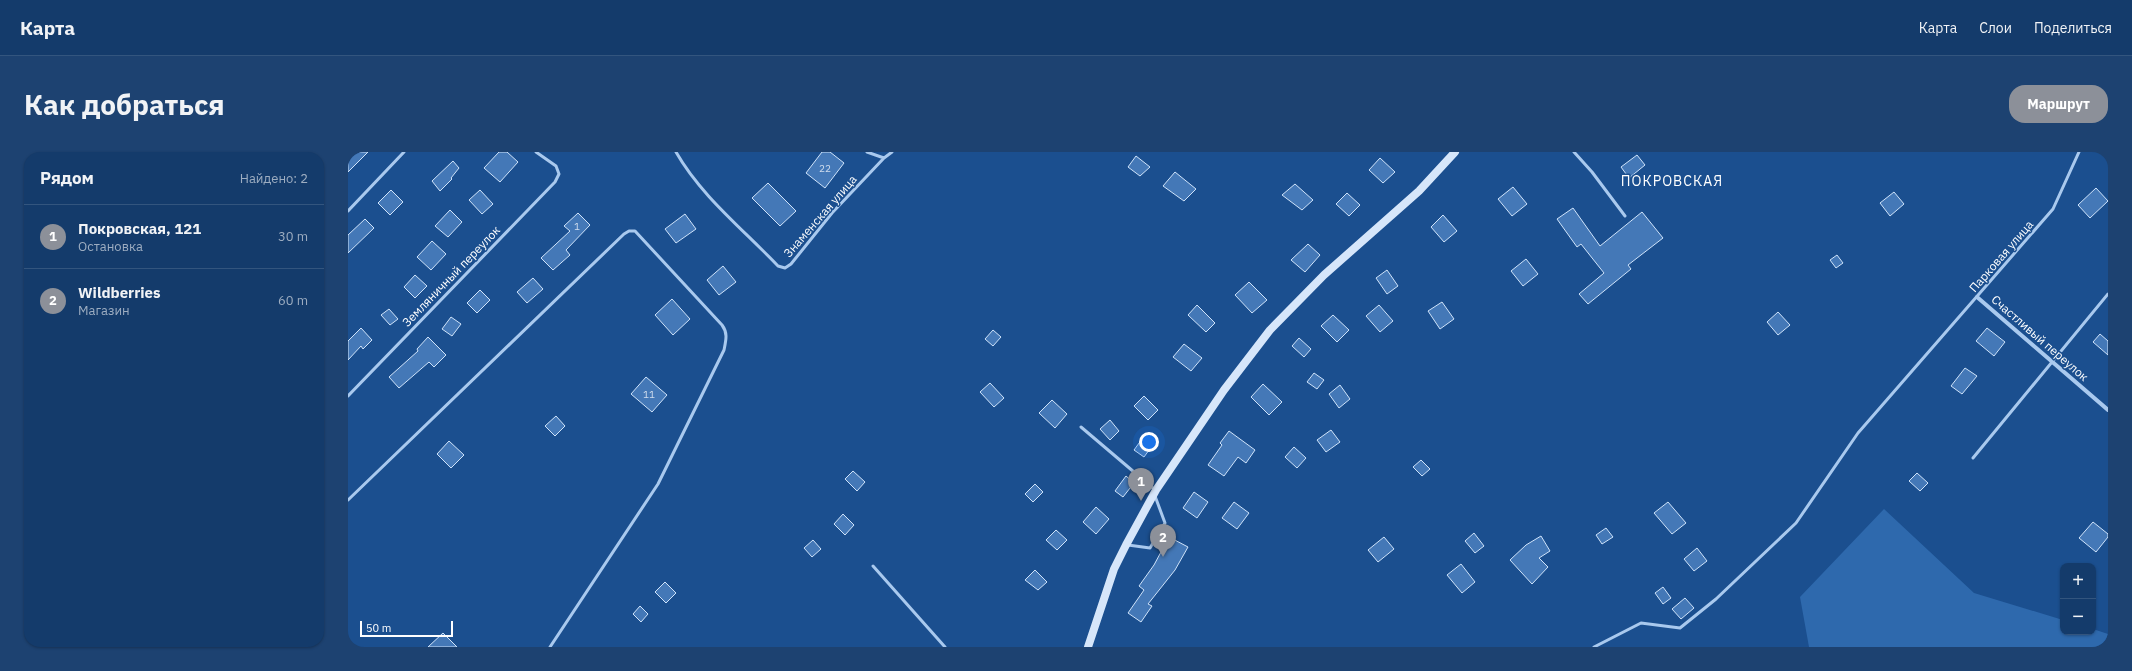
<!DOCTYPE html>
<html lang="ru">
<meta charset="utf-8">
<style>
:root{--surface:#143b6b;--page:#1d4271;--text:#f1f3f6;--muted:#9dadc1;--line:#33557e;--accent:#8c9099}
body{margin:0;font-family:"IBM Plex Sans",sans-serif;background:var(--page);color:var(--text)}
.controls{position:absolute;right:12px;bottom:12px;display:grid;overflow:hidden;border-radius:8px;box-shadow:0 1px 3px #0004}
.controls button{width:36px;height:36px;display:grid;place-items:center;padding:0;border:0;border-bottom:1px solid var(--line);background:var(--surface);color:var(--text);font:20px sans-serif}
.scale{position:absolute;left:12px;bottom:10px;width:93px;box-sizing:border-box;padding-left:4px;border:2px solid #fff;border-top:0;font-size:11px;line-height:14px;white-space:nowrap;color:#fff;-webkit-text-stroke:3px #1b4f8f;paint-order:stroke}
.you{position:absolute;left:801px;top:290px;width:14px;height:14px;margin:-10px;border:3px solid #fff;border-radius:50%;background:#1a73e8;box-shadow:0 0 0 6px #1a73e833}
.badge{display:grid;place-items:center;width:26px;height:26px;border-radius:50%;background:var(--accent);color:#fff;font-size:13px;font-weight:700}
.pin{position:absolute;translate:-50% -33px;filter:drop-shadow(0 1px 2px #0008)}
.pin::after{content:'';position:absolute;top:21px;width:14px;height:12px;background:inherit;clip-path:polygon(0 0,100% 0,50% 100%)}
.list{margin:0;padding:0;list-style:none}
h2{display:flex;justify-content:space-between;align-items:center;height:52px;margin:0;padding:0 16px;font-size:17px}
h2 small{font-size:13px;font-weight:400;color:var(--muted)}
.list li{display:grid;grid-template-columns:26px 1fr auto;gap:12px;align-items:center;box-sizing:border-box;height:64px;padding:0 16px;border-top:1px solid var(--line)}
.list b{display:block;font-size:15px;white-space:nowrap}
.list p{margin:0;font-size:13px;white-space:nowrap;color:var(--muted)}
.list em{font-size:13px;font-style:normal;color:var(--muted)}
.map{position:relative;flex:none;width:1760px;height:495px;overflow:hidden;border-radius:16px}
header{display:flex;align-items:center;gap:24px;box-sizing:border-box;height:56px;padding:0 20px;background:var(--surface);border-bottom:1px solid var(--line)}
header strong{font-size:19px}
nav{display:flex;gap:22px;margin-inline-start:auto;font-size:14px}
.intro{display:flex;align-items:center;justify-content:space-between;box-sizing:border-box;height:96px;padding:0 24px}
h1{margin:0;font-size:28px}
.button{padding:10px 18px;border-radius:16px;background:var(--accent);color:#fff;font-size:14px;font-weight:700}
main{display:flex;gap:24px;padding:0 24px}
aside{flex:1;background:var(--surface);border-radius:16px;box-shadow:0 1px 3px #0004}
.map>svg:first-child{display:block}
.green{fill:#2e69ad}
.building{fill:#4478b7;stroke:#cfe3fa}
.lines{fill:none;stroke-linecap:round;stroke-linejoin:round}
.lane{stroke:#a9c9ee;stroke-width:3}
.street{stroke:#a9c9ee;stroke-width:4}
.secondary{stroke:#d6e6fa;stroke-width:8}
.labels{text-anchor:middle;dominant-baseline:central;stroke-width:3;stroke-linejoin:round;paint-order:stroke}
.number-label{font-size:10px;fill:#d0dded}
.street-label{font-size:12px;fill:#fff;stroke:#1b4f8f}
.quarter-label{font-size:14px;letter-spacing:1px;fill:#fff;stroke:#1b4f8f}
</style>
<header>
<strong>Карта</strong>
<nav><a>Карта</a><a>Слои</a><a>Поделиться</a></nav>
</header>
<div class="intro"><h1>Как добраться</h1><a class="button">Маршрут</a></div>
<main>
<aside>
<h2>Рядом<small>Найдено: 2</small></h2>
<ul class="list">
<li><span class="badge">1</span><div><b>Покровская, 121</b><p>Остановка</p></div><em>30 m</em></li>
<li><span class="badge">2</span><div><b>Wildberries</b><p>Магазин</p></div><em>60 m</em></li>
</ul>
</aside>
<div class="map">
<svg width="1760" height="495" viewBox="0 0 1760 495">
<rect width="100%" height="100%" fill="#1b4f8f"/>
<!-- green -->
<path class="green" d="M1536,357L1626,441L1715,468V480H1745V477L1760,482V495H1461L1452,445Z"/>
<!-- building -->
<path class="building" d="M0,0H20L0,20Z
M151,0H159L170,10L152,30L136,16Z
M474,0H482L496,11L477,36L458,21Z
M1289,3L1297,13L1281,26L1273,15Z
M788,4L802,15L792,24L780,15Z
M1032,6L1047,20L1035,31L1021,18Z
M105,9L111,16L103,26L104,27L92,39L84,29Z
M827,20L848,37L836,49L815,34Z
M420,31L448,59L432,74L404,46Z
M947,32L965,48L954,58L934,43Z
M1165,35L1179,52L1164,64L1150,47Z
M1748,36L1760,49L1742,66L1730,53Z
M43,38L55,50L42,63L30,51Z
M132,38L145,52L134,62L121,48Z
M1546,40L1556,52L1542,64L1532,51Z
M999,41L1012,53L1001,64L988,52Z
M1225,56L1252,94L1294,60L1315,86L1280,113L1283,117L1240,152L1231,142L1256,121L1233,92L1229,95L1209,67Z
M102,58L114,70L100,85L87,74Z
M230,61L242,73L218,98L222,103L205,118L193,106L222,79L216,74Z
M337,62L348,77L328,91L317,77Z
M1095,63L1109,79L1096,90L1083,75Z
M17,67L26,76L0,101V83Z
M84,89L98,102L83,118L69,105Z
M960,92L972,103L957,120L943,108Z
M1489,103L1495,111L1488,116L1482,108Z
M1178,107L1190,122L1175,134L1163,119Z
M375,114L388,130L371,143L359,128Z
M1039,118L1050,134L1039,142L1028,126Z
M67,123L79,134L67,146L56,135Z
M185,126L195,137L179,151L169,140Z
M901,130L919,148L904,161L887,143Z
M132,138L142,148L129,161L119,151Z
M324,147L342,167L325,183L307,163Z
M1094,150L1106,167L1092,177L1080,159Z
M849,153L867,171L858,180L840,163Z
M1031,153L1045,169L1032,180L1018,164Z
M41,157L50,167L42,173L33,163Z
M1430,160L1442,173L1430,183L1419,170Z
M985,163L1001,178L989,190L973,174Z
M103,165L113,172L104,184L94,177Z
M13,176L24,188L15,197L13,194L0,208V189Z
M1639,176L1657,190L1646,204L1628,189Z
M645,178L653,185L645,194L637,187Z
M1752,182L1760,189V203L1745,190Z
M80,185L98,203L86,215L81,210L51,236L41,225L70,199L69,197Z
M951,186L963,197L956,205L944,194Z
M836,192L854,206L843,219L825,205Z
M1617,216L1629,224L1614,242L1603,234Z
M966,221L976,228L969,237L959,230Z
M298,225L319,243L304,260L283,242Z
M642,231L656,246L646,255L632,240Z
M915,232L934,250L921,263L903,245Z
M992,233L1002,247L991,256L981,242Z
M796,244L810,258L800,268L786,254Z
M704,248L719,262L707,276L691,261Z
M208,264L217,274L207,284L197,274Z
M762,268L771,279L762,288L752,277Z
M983,278L992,290L978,300L969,288Z
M881,279L907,298L898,311L890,305L876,324L860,313L874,293L872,291Z
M794,287L804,294L796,305L786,298Z
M101,289L116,303L103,316L89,302Z
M946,295L958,306L949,316L937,305Z
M1073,308L1082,317L1074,324L1065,315Z
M505,319L517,330L509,339L497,327Z
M1569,321L1580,331L1572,339L1561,329Z
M778,324L786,331L775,345L767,339Z
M687,332L695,340L685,350L677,342Z
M846,340L860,350L849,366L835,356Z
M886,350L901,361L889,377L874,366Z
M1320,350L1338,371L1324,382L1306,361Z
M748,355L761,367L748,382L735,370Z
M495,362L506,373L497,383L486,372Z
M1745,370L1760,382V385L1748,400L1731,386Z
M1258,376L1265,385L1254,392L1248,383Z
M708,378L719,388L709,398L698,388Z
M1126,381L1136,394L1127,401L1117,389Z
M1193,384L1202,399L1191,406L1200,415L1184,432L1162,408L1178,393Z
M821,385L840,395L827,418L800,452L804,454L793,470L780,461L796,438L791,434L806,413Z
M1036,385L1046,397L1030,410L1020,398Z
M465,388L473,397L464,405L456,396Z
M1349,396L1359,409L1346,419L1336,407Z
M1113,412L1127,430L1114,441L1099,423Z
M687,418L699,430L690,438L677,428Z
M317,430L328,441L318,451L307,440Z
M1315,435L1323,446L1315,452L1307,441Z
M1337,446L1346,456L1333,467L1324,457Z
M292,454L300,462L293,470L285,462Z
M95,481L109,495H80Z"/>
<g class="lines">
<!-- lane -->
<path class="lane" d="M328,0C353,44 396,78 430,114L437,116L443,112L484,61L536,6L519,0
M1226,0L1244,20L1277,64
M536,6L544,0
M0,59L56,0
M0,244L207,30L211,22L208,14L188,0
M733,275L806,337
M1625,306L1760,142
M0,348L276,82L281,79H287L374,173C380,181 378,188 376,198L310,332L202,495
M780,393L802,396L817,371L807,344
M525,414L597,495
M1246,495L1293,471L1332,476L1368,447L1448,371L1510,281L1705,57L1731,0"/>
<!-- street -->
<path class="street" d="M1629,145L1760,258"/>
<!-- secondary -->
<path class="secondary" d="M740,495L766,417L778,393L808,338L876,238L922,178L976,123L1071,39L1107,0"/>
</g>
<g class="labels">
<!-- number labels -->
<g class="number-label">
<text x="477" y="16">22</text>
<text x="229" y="74">1</text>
<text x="301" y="242">11</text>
</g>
<!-- street labels -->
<g class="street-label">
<text transform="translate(472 64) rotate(-49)">Знаменская улица</text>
<text transform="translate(1653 104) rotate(-49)">Парковая улица</text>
<text transform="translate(103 124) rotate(-46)">Земляничный переулок</text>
<text transform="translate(1692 186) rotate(41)">Счастливый переулок</text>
</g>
<!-- quarter labels -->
<g class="quarter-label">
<text x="1324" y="29">ПОКРОВСКАЯ</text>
</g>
</g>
</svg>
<div class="controls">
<button>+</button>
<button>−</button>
</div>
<div class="scale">50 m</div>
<div class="you"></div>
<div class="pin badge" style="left:793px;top:349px">1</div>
<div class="pin badge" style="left:815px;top:405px">2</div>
</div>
</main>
